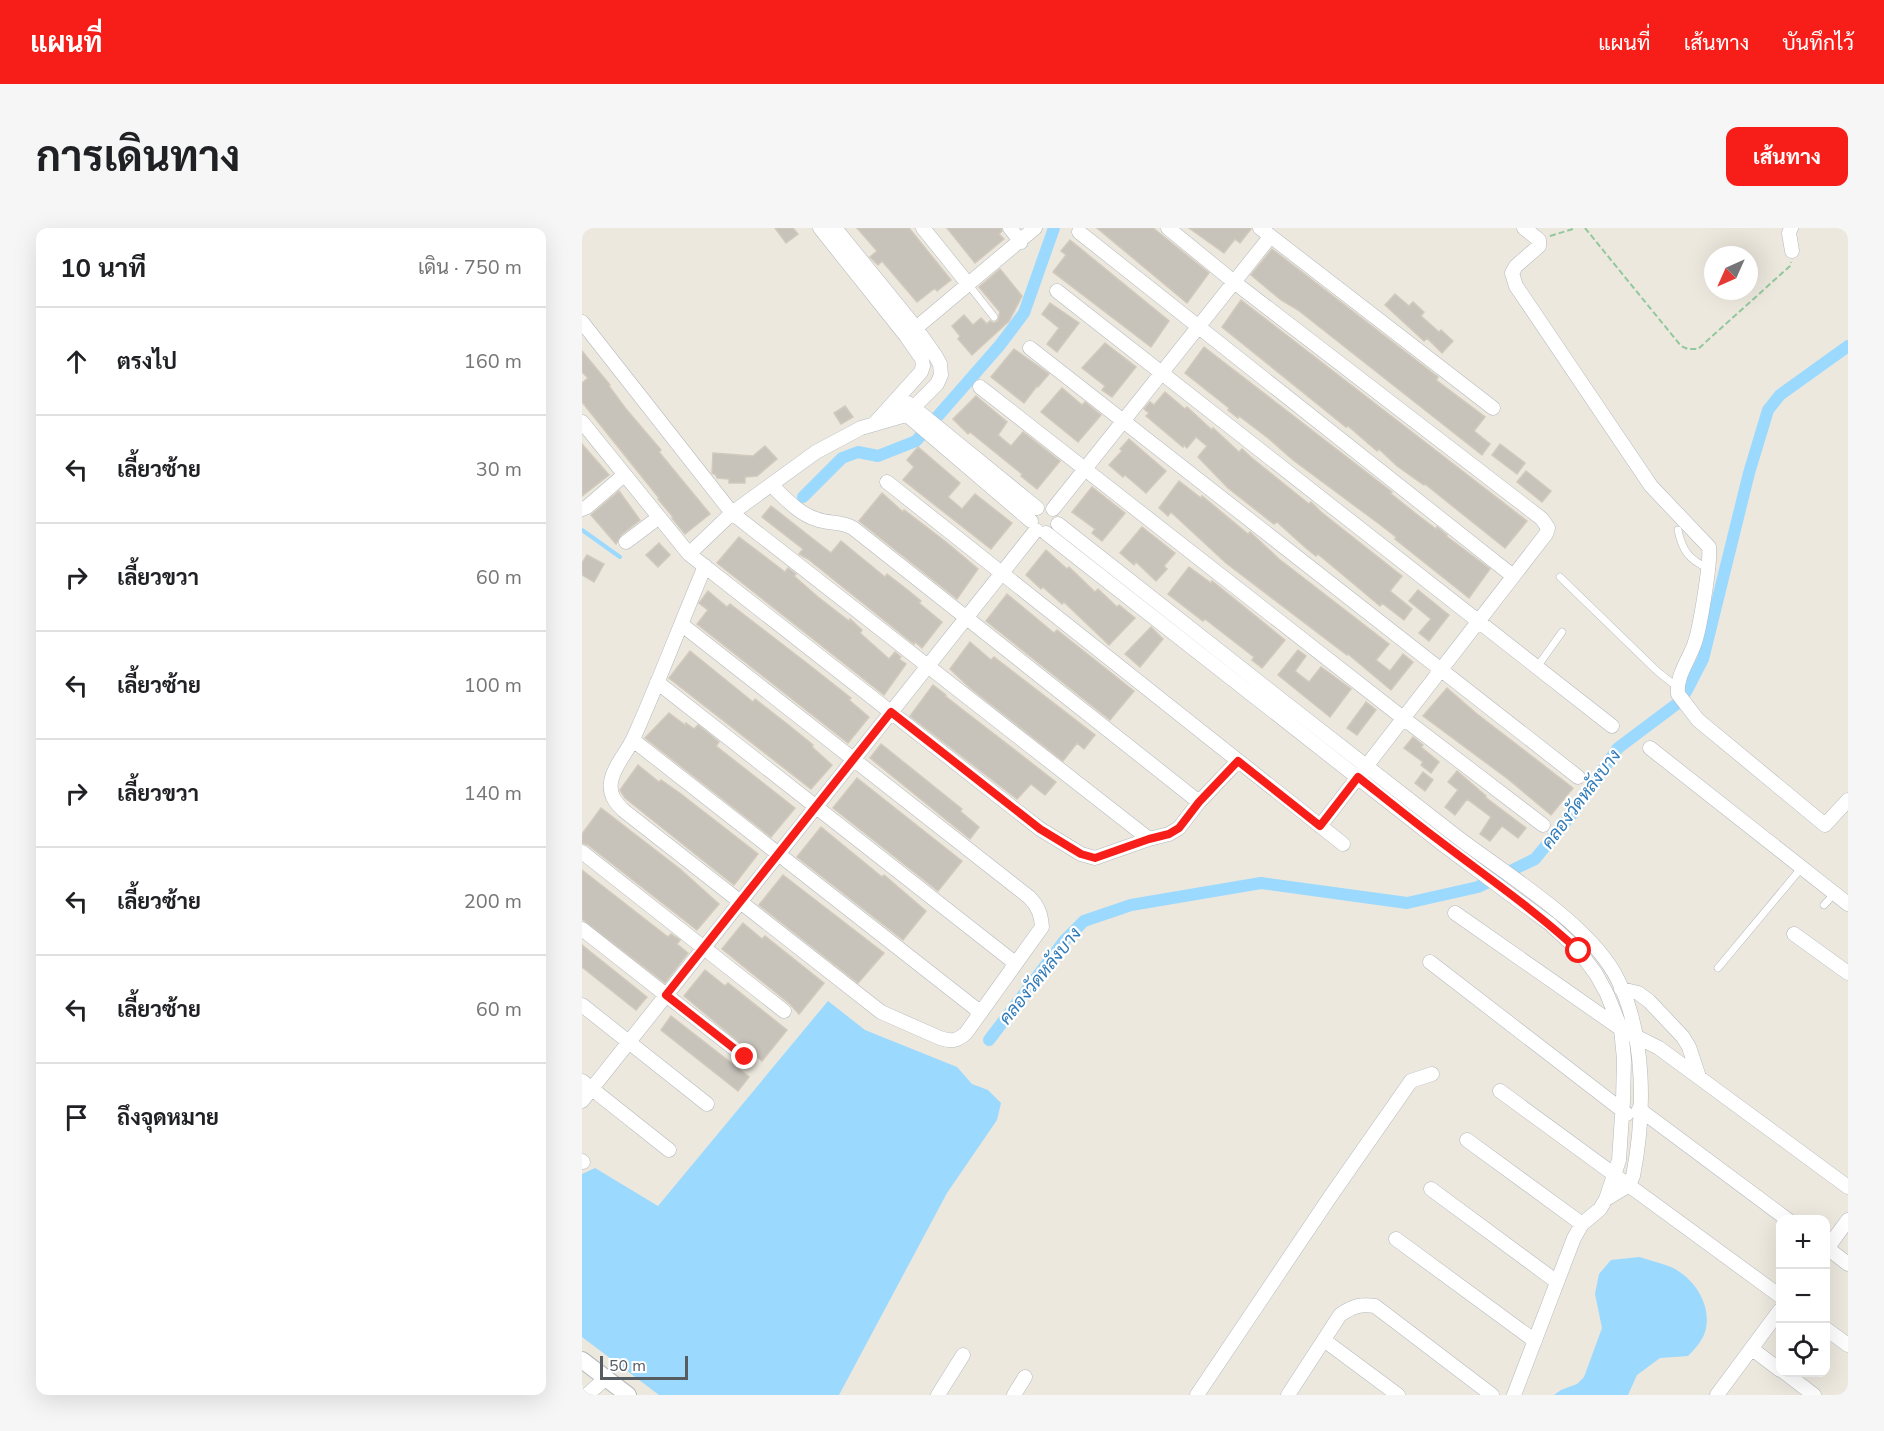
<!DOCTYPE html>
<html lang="th">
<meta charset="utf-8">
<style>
:root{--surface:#fff;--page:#f6f6f6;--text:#202124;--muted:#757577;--line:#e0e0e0;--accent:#f71e19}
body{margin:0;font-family:"Nunito Sans",Sarabun,sans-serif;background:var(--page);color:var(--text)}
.controls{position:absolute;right:18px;bottom:18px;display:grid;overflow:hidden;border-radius:12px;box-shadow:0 6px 24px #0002}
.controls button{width:54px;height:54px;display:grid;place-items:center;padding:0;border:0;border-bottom:2px solid var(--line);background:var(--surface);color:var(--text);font:30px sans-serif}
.compass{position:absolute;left:1122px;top:18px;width:54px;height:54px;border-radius:50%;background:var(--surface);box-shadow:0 6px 24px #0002;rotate:225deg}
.scale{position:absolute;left:18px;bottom:15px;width:88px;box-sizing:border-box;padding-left:6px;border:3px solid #575c61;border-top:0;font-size:16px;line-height:21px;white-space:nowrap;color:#575c61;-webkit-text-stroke:4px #fff;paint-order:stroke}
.stop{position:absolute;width:18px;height:18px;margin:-14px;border:4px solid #f71e19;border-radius:50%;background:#fff}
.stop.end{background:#f71e19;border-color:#fff;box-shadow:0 2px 6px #0008}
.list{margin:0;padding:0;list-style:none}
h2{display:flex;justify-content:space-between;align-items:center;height:78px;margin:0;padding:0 24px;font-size:26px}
h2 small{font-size:20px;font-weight:400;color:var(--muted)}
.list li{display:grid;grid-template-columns:39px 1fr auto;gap:18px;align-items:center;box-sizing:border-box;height:108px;padding:0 24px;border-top:2px solid var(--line)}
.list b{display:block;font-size:22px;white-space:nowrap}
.list em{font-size:20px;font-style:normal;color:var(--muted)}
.icon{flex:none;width:33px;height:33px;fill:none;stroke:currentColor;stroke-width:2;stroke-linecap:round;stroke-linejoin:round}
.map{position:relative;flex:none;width:1266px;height:1167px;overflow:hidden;border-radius:12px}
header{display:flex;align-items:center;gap:36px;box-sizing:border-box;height:84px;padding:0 30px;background:var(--accent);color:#fff}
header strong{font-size:28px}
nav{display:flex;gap:33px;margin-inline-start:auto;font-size:21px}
.intro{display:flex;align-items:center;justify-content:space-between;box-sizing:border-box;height:144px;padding:0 36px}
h1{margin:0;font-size:42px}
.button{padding:15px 27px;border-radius:12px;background:var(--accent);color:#fff;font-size:21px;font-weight:700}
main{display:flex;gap:36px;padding:0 36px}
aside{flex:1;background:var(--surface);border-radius:12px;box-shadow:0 6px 24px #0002}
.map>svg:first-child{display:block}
.water{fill:#9bd9ff}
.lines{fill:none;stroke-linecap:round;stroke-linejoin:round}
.stream{stroke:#9bd9ff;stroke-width:4}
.canal{stroke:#9bd9ff;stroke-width:12}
.building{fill:#c7c3bb;stroke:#d1c9bc;stroke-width:1.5}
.service-casing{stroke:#b4b8bd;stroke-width:8}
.minor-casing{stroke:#b4b8bd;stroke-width:15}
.tertiary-casing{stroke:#b4b8bd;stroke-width:18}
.path{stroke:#91c89d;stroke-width:2;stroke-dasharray:6 3;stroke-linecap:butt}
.service{stroke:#fff;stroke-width:7}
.minor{stroke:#fff;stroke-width:14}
.tertiary{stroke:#fff;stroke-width:16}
.route{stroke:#f71e19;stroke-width:8}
.labels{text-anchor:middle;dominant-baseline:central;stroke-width:4.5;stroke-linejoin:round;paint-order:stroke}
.water-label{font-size:18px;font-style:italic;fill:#317bb8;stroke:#fff}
</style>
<header>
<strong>แผนที่</strong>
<nav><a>แผนที่</a><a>เส้นทาง</a><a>บันทึกไว้</a></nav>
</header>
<div class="intro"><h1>การเดินทาง</h1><a class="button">เส้นทาง</a></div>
<main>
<aside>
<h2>10 นาที<small>เดิน · 750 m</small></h2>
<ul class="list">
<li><svg class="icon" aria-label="ahead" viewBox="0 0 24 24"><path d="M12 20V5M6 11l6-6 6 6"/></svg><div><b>ตรงไป</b></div><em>160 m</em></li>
<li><svg class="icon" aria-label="left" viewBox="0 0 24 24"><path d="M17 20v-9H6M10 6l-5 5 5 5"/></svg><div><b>เลี้ยวซ้าย</b></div><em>30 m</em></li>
<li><svg class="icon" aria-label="right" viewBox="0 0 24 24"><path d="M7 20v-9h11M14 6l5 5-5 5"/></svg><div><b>เลี้ยวขวา</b></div><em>60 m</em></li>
<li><svg class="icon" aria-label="left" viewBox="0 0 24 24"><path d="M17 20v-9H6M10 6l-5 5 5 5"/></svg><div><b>เลี้ยวซ้าย</b></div><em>100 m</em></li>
<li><svg class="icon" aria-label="right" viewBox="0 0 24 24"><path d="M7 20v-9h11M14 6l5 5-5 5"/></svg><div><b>เลี้ยวขวา</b></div><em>140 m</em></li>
<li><svg class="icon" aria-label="left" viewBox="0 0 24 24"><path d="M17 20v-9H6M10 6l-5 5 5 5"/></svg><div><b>เลี้ยวซ้าย</b></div><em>200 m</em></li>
<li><svg class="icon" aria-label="left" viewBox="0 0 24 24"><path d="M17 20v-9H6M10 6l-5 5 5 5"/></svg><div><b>เลี้ยวซ้าย</b></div><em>60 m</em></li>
<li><svg class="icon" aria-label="arrive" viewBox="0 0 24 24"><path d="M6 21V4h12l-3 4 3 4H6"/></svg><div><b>ถึงจุดหมาย</b></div></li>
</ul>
</aside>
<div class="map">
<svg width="1266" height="1167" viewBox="0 0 1266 1167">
<rect width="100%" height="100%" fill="#ece8de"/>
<!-- water -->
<path class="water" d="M246,773L283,802L375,839L390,856L406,862L419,875L415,892L365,965L257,1167H77L0,1109V946L13,940L76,978Z
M1057,1029C1067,1032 1079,1035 1089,1039C1111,1049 1129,1075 1124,1100C1122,1111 1114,1120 1106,1128L1078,1130L1055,1147L1046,1167H972L979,1162L995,1156L1002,1149L1020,1100L1013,1066L1017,1046L1029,1032Z"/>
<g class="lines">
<!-- stream -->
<path class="stream" d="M0,302L38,329"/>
<!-- canal -->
<path class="canal" d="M221,269L260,230L276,224L296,228L334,213L418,117L442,85L472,0
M407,812L483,712L502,693L549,677L679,655L825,675L896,659L953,631L994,581L1036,520L1096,475L1105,462L1121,431L1167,245L1186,182L1198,167L1266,118"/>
</g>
<!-- building -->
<path class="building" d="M193,0H211L216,6L204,15Z
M275,0H327L369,52L355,63L353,60L335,74L300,33L296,37L288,29L295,23Z
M365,0H419L420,3L417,6L422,11L393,35Z
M515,0H571L627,45L605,75Z
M607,0H669V1L658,15L653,11L642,25Z
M488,12L587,93L569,119L471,44L484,27L479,23Z
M690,21L852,146L856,149L854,152L903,189L892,203L908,216L900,227L716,82L699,72L669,47Z
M418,41L440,68L427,93L390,127L376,111L378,108L370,98L382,87L391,97L399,90L405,96L408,93L412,95L416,93L418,84L397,59Z
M813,66L827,78L831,74L842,84L839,88L857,104L859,102L871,113L860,125L845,110L842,113L803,77Z
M659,72L945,293L923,320L843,256L842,257L815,238L797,221L795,223L766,198L764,199L640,99Z
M468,75L497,95L475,124L465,116L477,100L460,86Z
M523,115L554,139L530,169L520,162L523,158L500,140Z
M622,119L810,264L808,265L833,285L854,301L855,299L865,307L864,308L908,341L887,370L813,311L814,309L796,295L711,232L686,210L657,188L656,190L646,182L647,180L603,145Z
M432,121L467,146L456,159L455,158L442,175L409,149Z
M0,123L28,157L27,158L44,181L79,222L77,224L128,286L103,306L90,290L91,289L76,271L77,270L0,174V155L6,150L0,144Z
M480,160L500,177L503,174L519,187L496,214L459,184Z
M583,164L603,181L605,179L630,202L631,200L657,224L660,221L671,231L727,276L729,274L739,284L820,348L808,363L830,381L822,392L800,375L798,378L736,326L734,328L724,320L695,294L692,296L646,260L616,229L625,218L614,209L605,220L602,217L601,219L564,188L567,185L562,181L567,175L568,174L572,177Z
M394,168L425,194L416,207L429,218L441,204L478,233L455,261L439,248L440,246L388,204L386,206L371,191Z
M263,178L271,189L259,196L252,185Z
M547,211L584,243L564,265L543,247L541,249L527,237L540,223L538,221Z
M0,216L27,247L0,268Z
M918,216L943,235L935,246L910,227Z
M183,218L195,231L175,248L163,249V255H147V251L135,250L134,247L130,245L131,225L171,228Z
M336,219L378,255L366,269L380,281L393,266L430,295L409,321L321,252L332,239L325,232Z
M944,243L969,263L960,274L935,254Z
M597,253L619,270L620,268L666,306L668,304L697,331L807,416L794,432L808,443L821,426L831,434L809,462L766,426L765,427L644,335L589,284L586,288L577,280Z
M510,259L543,285L520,313L510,305L513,301L490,284Z
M37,263L58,292L39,307L34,316L9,287Z
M300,265L321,284L322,282L364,314L396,341L375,371L277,293Z
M189,278L249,325L259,313L303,349L305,346L327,363L339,373L337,375L360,394L340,420L333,414L332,416L226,331L217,326L221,321L180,289Z
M560,299L593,325L582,338L585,341L574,353L554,334L552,337L538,325Z
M157,309L203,344L206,340L214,346L212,348L236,369L267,393L268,391L280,402L278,405L307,431L313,424L319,429L317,431L324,436L302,467L135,335Z
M77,315L88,327L76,339L64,327Z
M464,322L485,341L487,339L513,364L516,361L535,379L537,377L553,390L527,417L482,374L480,376L461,359L459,361L444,347Z
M5,327L22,336L12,354L0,347V335Z
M607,339L629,355L630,353L703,412L680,440L670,432L672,429L623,391L621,393L586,366Z
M836,362L867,387L847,413L837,405L849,391L827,373Z
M126,363L145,379L148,376L226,436L269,470L267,472L287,489L266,515L115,396L126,382L117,375Z
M425,366L472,405L475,402L552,463L528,492L404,393Z
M569,399L581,411L558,439L543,426Z
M388,414L409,432L412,429L513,507L502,521L495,515L481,533L387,459L368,441Z
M716,422L724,428L713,443L727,454L739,439L769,461L748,489L696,447Z
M108,423L171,474L173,471L204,495L231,517L230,519L250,537L229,561L87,450Z
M351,457L364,467L363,468L474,554L463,567L449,556L435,571L328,488Z
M865,460L895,486L991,560L969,587L926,551L841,488Z
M784,474L794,482L775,507L765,500Z
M87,485L103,497L104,495L112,501L116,497L137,514L134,518L213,580L189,609L63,510Z
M831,509L841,517L839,519L857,534L849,545L839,537L841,534L822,520Z
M299,516L380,581L378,583L397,599L388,611L288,530Z
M56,537L77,554L79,552L99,566L176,626L152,657L43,570L38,562Z
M875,543L904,568L903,569L944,600L936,610L920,598L908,613L898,606L909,589L885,571L873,587L863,579L876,562L866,554Z
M841,544L851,552L843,563L833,555Z
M275,550L380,633L356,663L251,580Z
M19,580L98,641L137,676L115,702L6,617L0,615V606Z
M239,599L300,649L302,647L344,683L321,712L215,629Z
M0,642L86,709L89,706L98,712L95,716L106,725L83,755L0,691Z
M201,647L302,725L276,755L177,677Z
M161,695L180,711L183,708L242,755L217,786L208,776L140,721Z
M0,717L65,769L54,782L0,739Z
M123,742L143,758L146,755L205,802L180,833L102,768Z
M89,788L167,849L156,863L79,802Z"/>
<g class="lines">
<!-- service casing -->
<g class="service-casing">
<path id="service" d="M386,56L412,89
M1096,302C1100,322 1107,332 1126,340
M978,349L1075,443L1095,459
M955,439L980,404
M1242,677L1253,665
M1136,740L1221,638"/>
</g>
<!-- minor casing -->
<g class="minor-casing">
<path id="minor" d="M238,0L324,108L340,131L341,138L339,144L293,195
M341,0L386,56
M428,0L439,14
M586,0L652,54L960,291L966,300L964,306L738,598
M678,0L911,180
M942,0L957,12V18L934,38L930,45L934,58L1069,258L1127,319C1129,333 1118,402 1112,417C1106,433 1094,449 1096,466L1116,492L1243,597L1266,572
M1209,0L1207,5L1210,23
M497,4L931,348
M475,63L1030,498
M0,94L150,285L567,611
M328,105L453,0
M448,120L996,549
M398,159L821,490L961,597
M326,175L455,280
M318,181L449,293
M0,194L107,326L458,601L499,626L513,630L567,611L587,606L597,600L617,574L656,533
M305,254L761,616
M189,257C202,269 217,286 234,291C246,296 259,293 271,300L617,574
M0,281L5,279L42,247
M471,281L688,9
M476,296C607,399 738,503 870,605C921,645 1008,695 1036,752C1064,809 1063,887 1051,948L1047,957L1024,971
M464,305L863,618L968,696L997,723L1014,746L1025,766L1039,801L1042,831L1041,873L1037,932L1024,971L1018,981L1000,996L992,1010L932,1167
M44,314L76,290
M107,326L150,285L234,224L279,200L324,187L355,156L359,147L358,136L353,127L334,100L253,0
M99,396L447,669C456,678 459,686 460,699L384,805C375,813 370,814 358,810L299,784L41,582C33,574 27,566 29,554C31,539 46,523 52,509C77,453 99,395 123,338
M75,454L433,735
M51,512L398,784
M1068,520L1266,676
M0,624L202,783
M873,685L1039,801L1077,820L1266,959
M0,701L163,829
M1212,706L1266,745
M848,734L1045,886
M1039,761L1056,765L1067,773L1101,809L1107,819L1117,849
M0,777L125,876
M0,853L87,922
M918,863L1198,1068
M0,873L454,302
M1057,881L1206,992
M885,912L1000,996
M0,933L1,934
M849,961L975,1054
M814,1011L953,1113
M1244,1019L1266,1036
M1244,1022L1266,992
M1244,1101L1266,1117
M742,1112L816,1167
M1170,1121L1198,1142
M1202,1144L1232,1167
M5,1167L24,1150
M356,1167L381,1127
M432,1167L443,1149
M615,1167L748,969L829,853L850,846
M706,1167L758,1087C771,1078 778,1076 793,1078L910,1167
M1135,1167L1198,1082"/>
</g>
<!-- tertiary casing -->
<g class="tertiary-casing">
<path id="tertiary" d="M0,1132L46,1167"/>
</g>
<!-- path -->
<path class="path" d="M1003,0L1099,118L1106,121H1116L1208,38L1209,34
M968,8L994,0"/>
<!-- service -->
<use href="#service" class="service"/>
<!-- minor -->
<use href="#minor" class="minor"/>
<!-- tertiary -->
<use href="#tertiary" class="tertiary"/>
</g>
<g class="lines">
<!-- route -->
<path class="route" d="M163,829L84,767L309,484L458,601L499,626L513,630L567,611L587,606L597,600L617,574L656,533L738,598L776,549C805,572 833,595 863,617C909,652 955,684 997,723"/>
</g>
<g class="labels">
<!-- water labels -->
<g class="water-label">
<text transform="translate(999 571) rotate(-53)">คลองวัดหลังบาง</text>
<text transform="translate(458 748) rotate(-51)">คลองวัดหลังบาง</text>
</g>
</g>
</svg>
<div class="controls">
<button>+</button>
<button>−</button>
<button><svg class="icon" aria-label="locate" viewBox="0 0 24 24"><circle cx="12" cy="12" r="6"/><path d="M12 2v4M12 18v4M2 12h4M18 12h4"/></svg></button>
</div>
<svg class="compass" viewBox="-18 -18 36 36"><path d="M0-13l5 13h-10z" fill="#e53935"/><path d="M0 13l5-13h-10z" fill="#757577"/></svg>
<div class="scale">50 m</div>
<div class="stop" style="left:997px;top:723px"></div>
<div class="stop end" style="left:163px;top:829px"></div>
</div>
</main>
